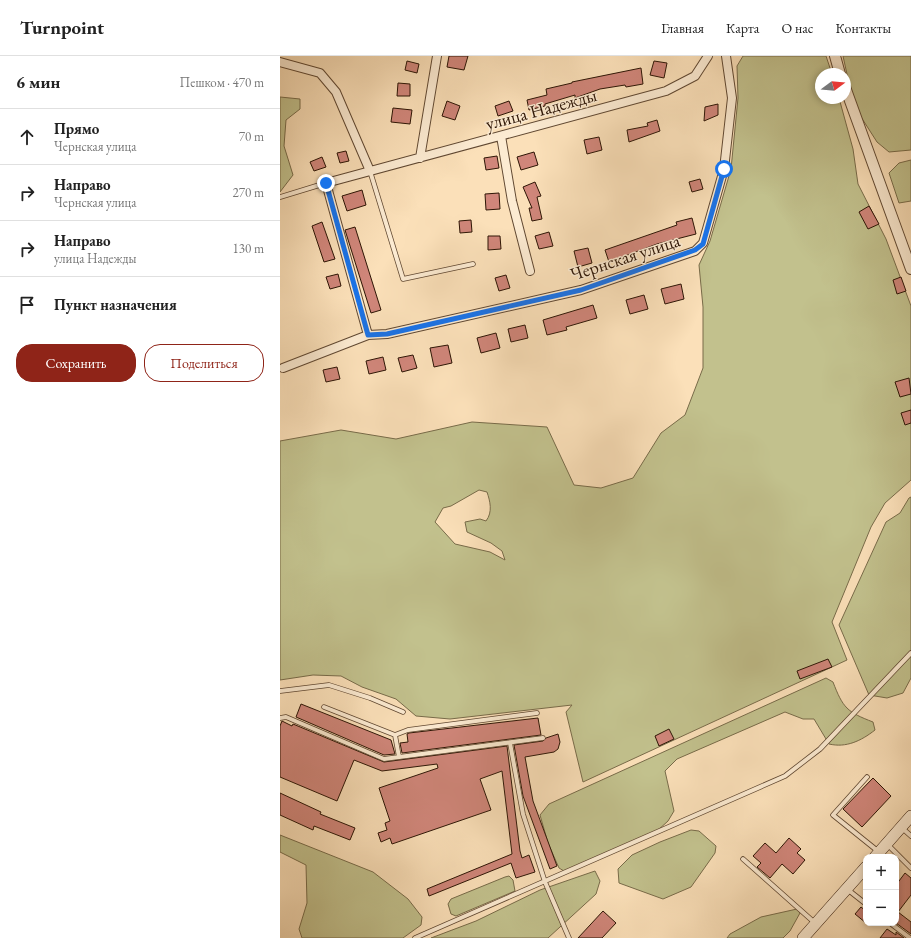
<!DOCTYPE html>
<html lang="ru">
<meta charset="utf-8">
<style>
:root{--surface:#fff;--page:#f2f2f2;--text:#222;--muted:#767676;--line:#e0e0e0;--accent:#8f2418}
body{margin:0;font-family:"EB Garamond",serif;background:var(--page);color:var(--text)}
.controls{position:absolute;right:12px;bottom:12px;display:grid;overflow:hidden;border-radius:8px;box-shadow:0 2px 6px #0003}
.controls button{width:36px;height:36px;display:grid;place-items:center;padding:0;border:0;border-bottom:1px solid var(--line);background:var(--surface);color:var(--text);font:20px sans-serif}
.compass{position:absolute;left:535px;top:12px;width:36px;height:36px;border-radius:50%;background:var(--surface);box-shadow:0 2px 6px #0003;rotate:74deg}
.stop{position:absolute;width:12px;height:12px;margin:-9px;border:3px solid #1a73e8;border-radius:50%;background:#fff}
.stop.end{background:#1a73e8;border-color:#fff;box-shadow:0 1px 4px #0008}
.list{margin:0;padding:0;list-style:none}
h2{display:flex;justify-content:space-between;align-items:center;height:52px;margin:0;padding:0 16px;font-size:17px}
h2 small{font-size:13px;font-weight:400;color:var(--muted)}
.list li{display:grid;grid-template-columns:26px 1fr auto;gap:12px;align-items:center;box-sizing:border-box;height:56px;padding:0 16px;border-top:1px solid var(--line)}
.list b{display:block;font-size:15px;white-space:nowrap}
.list p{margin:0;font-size:13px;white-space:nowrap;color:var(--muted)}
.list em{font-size:13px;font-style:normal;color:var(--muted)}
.actions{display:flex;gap:8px;padding:12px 16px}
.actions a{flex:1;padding:9px 0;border:1px solid var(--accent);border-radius:16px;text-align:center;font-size:14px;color:var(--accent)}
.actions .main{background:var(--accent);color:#fff}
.icon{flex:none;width:22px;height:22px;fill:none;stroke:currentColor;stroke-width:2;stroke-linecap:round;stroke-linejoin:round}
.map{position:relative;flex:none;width:631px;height:882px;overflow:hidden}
header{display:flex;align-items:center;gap:24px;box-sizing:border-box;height:56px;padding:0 20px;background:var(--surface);border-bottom:1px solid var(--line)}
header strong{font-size:19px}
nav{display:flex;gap:22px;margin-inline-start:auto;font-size:14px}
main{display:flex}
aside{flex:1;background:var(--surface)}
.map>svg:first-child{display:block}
.green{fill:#c2c18d;stroke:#786b49;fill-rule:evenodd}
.building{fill:#d0867a;stroke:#2d1505}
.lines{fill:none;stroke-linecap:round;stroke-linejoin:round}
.service-casing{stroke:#604832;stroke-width:5.5}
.minor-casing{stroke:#604832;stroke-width:10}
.tertiary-casing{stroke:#604832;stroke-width:12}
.secondary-casing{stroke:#2d1505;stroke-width:12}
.service{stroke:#fcebd2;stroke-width:4}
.minor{stroke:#fcebd2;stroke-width:8}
.tertiary{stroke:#fcebd2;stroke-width:10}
.secondary{stroke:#fcebd2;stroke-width:11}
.route{stroke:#1a73e8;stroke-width:5}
.labels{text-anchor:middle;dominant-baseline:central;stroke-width:3;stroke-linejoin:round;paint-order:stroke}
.street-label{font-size:18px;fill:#2d1505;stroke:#fcebd2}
</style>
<header>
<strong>Turnpoint</strong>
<nav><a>Главная</a><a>Карта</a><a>О нас</a><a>Контакты</a></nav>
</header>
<main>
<aside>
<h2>6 мин<small>Пешком · 470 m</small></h2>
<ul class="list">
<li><svg class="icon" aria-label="ahead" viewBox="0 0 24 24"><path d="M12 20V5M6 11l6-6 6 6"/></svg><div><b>Прямо</b><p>Чернская улица</p></div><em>70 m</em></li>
<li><svg class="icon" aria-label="right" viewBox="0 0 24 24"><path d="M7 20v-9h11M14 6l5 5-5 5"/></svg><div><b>Направо</b><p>Чернская улица</p></div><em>270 m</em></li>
<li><svg class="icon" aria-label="right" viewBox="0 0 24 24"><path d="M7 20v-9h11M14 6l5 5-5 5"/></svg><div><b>Направо</b><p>улица Надежды</p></div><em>130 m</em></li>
<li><svg class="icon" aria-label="arrive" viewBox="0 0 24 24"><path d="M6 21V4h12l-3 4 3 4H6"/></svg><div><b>Пункт назначения</b></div></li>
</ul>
<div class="actions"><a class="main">Сохранить</a><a>Поделиться</a></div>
</aside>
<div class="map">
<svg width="631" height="882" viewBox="0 0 631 882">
<rect width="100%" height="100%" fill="#fbe0b9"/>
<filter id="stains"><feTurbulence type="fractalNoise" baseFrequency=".005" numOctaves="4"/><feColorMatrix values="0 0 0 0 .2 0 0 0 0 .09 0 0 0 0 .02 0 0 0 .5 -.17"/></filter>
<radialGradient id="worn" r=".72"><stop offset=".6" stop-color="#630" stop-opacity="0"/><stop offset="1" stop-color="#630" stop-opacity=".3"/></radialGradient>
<!-- green -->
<path class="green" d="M463,0H546L552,18H541V42H559L573,93L578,128L606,183L631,250V424L605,447L591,471L552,566L567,604L303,726L286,656L292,649L170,663L136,660L116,643L82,631L61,620L33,619L0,624V385L61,374L116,383L192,366L267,371L294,429L321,432L353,422L381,377L405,359L423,312V251L419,209L430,185L451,113L458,42L457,10ZM199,434L207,436C210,445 213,456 206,465L200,463L185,466L187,476L211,487L222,495L225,504L210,496L175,488L155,466L163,452L171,450Z
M563,0H631V94L609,96L597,86L574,50Z
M0,41L20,43V53L6,64L4,90L13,119L0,136Z
M631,104V145L619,147L609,117L619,107Z
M631,441V622L623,637L607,642L589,639L559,569L606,466L620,457L629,442Z
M546,622L553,626C563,652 567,656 593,666L595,674C581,685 566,692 549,688L534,663H523L505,656L397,703L385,715L394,755L388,765L377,775L284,815L279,812L268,787L260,759L269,748Z
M411,774L419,775L436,790L435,797L411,831L383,843L339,827L338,813L352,799L380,786Z
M0,779L93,816L128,843L142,861L141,869L123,882H22L19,873L27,847L26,809L0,796Z
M315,815L320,825L316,838L268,882H151L196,865L260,834Z
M229,820L233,824L235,835L176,860L171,858L168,848L171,843L225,821Z
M517,853L520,857L510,875L503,882H447L450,878L481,861Z"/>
<!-- building -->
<path class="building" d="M169,0H188L184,14L167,11Z
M127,5L139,8L137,17L125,14Z
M374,5L387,7L384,22L370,19Z
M361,12L363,28L346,31L345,29L320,33L295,42V39L265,48V50L249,54L247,44L267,39L266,33L292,27V26Z
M118,27L130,28V40H117Z
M167,45L180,50L175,64L162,60Z
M229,45L233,55L218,60L215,50Z
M438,48V59L424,65L425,51Z
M113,52L132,54L130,68L111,66Z
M377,64L380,75L349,86L347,74L368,70L367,67Z
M319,81L322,94L307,98L304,84Z
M66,95L69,105L60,107L57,97Z
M254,96L258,109L241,114L237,101Z
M217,100L219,112L206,114L204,102Z
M42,101L46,111L34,115L30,106Z
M420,123L423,133L412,136L409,126Z
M255,126L261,140L257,141L262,163L252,165L249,152H252L243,131Z
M82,134L86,149L67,155L62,140Z
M219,137L220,153L206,154L205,138Z
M589,150L599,168L588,173L579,156Z
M412,162L416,178L377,188L329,206L325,194L397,169L396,166Z
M191,164L192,176L180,177L179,165Z
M42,166L55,203L44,206L32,170Z
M75,171L101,254L91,257L65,174Z
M269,176L273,190L259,193L255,180Z
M208,180H220L221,193L208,194Z
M308,192L312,207L298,211L294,195Z
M58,218L61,230L50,233L46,221Z
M226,219L230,232L219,235L215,222Z
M621,221L626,235L617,238L613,224Z
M401,228L404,243L385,248L381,233Z
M364,239L368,253L350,258L346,244Z
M313,249L317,262L286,271L287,274L267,279L263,264Z
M245,269L248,282L231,286L228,273Z
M216,277L220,292L201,297L197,282Z
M168,289L172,307L154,311L150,292Z
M133,299L137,312L122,316L118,302Z
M103,301L106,314L89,318L86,305Z
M57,311L60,323L46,326L43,314Z
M629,322L631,338L620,341L615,326Z
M631,354V367L625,369L621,357Z
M548,603L552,611L520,623L517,615Z
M21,648L111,684L115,698L104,699L16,661Z
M258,662L261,679L122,697L120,687L128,686L127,678L129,677Z
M2,665L12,670L13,668L104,706L227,690L240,795L242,802L249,799L255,816L236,822L231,807L149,840L147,833L232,798L222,715L200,723L211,754L112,788L110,782L101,786L98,777L107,774L105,767L110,765L99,732L158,712L157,708L102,715L74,704L57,745L0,721V670Z
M389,673L394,683L379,690L375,680Z
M278,678L280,686L278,693L274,696L245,701L253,745L277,810L270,813L243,740L234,689L263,685L266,682Z
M593,722L611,740L582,771L563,753Z
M0,737L41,756L40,758L75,772L70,784L34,770L33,774L0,759Z
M509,782L521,793L517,797L525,804L513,818L502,808L490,822L477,811L481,807L473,800L485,787L496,797Z
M625,817L631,822V839L618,856L631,866V878L616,867V829Z
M581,851L586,855V867L575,858Z
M323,855L336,867L322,882H298Z
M607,873L616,879V876L624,882H600Z"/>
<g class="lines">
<!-- service casing -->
<g class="service-casing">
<path id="service" d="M90,115L123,223L193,208
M0,141L46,127
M0,635L49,629L90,642L123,656
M44,651L115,679L119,701
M0,662L6,661L104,703L263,682
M115,679L128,674L257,657
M230,687L243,758L265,826L289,882
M587,721L553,759L599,796
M622,772L631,780
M607,788L631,812
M463,803L535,867
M567,833L586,848
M610,867L630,882
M135,882L505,720L540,693L631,597"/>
</g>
<!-- minor casing -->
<g class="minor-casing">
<path id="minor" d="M0,6L40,17L56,36L90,115
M221,80L232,145L250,215
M140,102L157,0
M88,279L46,127L386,35L415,20L428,0
M3,312L88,279L107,278L301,234L415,195L423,187L444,113L452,42L446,0"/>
</g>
<!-- tertiary casing -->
<g class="tertiary-casing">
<path id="tertiary" d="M555,0L560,18
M565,31L631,213"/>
</g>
<!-- secondary casing -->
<g class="secondary-casing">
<path id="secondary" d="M595,801L631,760
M523,882L586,811"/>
</g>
<!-- service -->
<use href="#service" class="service"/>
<!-- minor -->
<use href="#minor" class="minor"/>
<!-- tertiary -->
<use href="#tertiary" class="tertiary"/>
<!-- secondary -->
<use href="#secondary" class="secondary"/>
</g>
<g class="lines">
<!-- route -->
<path class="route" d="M46,127L88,279L107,278L301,234L415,194L423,188L444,113"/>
</g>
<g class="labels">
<!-- street labels -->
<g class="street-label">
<text transform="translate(261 53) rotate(-15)">улица Надежды</text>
<text transform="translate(345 201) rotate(-18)">Чернская улица</text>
</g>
</g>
<rect width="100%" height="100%" filter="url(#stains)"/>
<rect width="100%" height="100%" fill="url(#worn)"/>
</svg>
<div class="controls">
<button>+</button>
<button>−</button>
</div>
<svg class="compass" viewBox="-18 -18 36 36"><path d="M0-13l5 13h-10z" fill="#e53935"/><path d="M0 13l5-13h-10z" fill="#767676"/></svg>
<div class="stop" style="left:444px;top:113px"></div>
<div class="stop end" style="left:46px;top:127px"></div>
</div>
</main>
